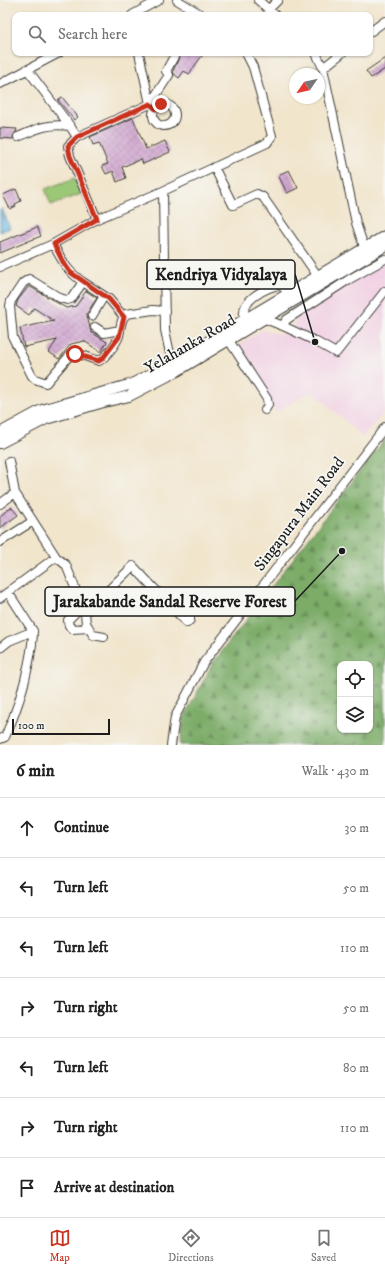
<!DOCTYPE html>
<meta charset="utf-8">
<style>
:root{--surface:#fff;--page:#f2f2f2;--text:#222;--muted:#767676;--line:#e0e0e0;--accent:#c8321e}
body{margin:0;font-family:"IM FELL DW Pica",serif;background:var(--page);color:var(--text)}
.controls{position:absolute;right:12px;bottom:12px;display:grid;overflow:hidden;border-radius:8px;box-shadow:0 1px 3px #0004}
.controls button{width:36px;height:36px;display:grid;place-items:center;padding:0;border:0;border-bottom:1px solid var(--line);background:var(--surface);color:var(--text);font:20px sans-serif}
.compass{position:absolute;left:289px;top:68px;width:36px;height:36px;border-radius:50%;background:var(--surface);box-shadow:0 1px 3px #0004;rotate:236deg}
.scale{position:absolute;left:12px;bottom:10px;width:98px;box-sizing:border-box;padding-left:4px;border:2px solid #1c1c1c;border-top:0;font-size:11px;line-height:14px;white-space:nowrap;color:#1c1c1c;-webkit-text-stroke:3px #f6f6f2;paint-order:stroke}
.stop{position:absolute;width:12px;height:12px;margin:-9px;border:3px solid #c8321e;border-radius:50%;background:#fff}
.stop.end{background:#c8321e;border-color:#fff;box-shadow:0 1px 4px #0008}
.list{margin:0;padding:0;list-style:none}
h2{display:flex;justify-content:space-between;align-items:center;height:52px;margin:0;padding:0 16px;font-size:17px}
h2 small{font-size:13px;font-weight:400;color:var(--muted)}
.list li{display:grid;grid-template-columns:26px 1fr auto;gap:12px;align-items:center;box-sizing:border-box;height:60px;padding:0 16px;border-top:1px solid var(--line)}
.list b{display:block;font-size:15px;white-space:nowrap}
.list em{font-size:13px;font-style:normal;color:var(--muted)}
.icon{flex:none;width:22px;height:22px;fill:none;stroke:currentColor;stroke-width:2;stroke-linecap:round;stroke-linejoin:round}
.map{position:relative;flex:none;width:385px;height:745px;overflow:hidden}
.search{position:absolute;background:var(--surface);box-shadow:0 1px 3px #0004;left:12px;right:12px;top:12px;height:44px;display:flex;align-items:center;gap:10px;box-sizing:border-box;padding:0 14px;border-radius:8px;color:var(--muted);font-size:15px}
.sheet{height:472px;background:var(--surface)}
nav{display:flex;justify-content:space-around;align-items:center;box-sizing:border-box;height:56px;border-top:1px solid var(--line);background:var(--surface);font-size:11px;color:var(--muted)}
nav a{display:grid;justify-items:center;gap:2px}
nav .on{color:var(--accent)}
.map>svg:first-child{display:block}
.built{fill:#f1d0e3}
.forest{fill:url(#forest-firs);stroke:#4c6442;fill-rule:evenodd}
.green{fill:#9bc876;stroke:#5c7249}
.water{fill:url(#water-ripples);stroke:#40677d}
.building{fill:url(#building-cross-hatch)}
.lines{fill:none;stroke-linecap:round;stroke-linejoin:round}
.minor-casing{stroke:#3c3a36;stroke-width:10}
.major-casing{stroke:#3c3a36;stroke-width:12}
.minor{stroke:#fff;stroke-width:8}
.major{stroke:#fff;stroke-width:10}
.route{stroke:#c8321e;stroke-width:5}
.labels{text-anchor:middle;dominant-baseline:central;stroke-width:3.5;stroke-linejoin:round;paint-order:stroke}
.street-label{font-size:16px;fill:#1c1c1c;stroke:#f6f6f2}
.leader{fill:none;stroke:#1c1c1c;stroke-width:1.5}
.callout-dot{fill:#1c1c1c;stroke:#f6f6f2;stroke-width:1.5}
.callout{fill:#f6f6f2;stroke:#1c1c1c;stroke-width:1.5}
.callout-label{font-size:17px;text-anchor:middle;font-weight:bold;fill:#1c1c1c}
</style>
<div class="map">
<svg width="385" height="745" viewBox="0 0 385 745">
<defs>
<pattern id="forest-firs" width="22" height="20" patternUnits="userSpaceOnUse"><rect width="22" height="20" fill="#7cac67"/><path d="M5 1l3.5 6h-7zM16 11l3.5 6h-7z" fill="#658b54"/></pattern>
<pattern id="water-ripples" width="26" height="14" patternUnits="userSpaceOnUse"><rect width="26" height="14" fill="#65b2de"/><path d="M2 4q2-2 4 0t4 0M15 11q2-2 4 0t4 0" fill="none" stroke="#5798be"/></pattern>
<pattern id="building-cross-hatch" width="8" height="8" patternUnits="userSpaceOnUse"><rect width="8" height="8" fill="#d1a8d0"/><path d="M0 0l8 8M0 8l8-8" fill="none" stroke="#b390b2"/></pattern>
</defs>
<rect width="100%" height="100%" fill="#f6f6f2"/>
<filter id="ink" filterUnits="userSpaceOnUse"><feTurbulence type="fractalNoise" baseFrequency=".025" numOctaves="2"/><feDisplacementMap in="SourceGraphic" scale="8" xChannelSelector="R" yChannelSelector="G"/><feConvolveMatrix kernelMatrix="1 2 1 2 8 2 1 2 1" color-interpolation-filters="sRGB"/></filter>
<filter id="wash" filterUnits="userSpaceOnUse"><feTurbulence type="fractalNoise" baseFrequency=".012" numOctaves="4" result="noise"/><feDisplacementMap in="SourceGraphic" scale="16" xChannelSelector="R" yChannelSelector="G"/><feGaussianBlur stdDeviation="0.9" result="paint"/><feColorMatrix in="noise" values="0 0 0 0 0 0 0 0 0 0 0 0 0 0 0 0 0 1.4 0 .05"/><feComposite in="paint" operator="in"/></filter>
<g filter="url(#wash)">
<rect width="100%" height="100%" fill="#f1e5cc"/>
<!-- built -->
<path class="built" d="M385,256V411L363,437L312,391L276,412L233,349L262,330L280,334L292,327L303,304Z"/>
<!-- forest -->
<path class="forest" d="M385,439V745H180L184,717L213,663ZM340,664H370V730H340Z"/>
<!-- green -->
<path class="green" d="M75,178L81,194L51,205L45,189Z"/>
<!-- water -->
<path class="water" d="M2,209L10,228L0,232V210Z"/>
<g id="blocks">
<!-- building -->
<path class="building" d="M181,53H204L189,74L184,71L179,78L174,74L173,71Z
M385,58V69L371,78L366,71Z
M62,97L78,117L74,120L58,100Z
M133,118L146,149L165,141L170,152L143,164L141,159L122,167L126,178L117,182L113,171L106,174L102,166L108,164L99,143L93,145L90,137Z
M0,128L17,129L16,132L13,136V139L0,138Z
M289,170L298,188L287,193L278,175Z
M16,189L21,201L15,204L16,206L10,209L3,195Z
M37,227L41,236L0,253V242Z
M29,286L66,308L76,306L86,291L97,298L87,313V316L91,332L107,342L101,352L84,341L71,344L59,359L49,352L57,340L24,347L20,328L54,321L34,308L29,315L16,306L18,300Z
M11,507L18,515L0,528V516Z"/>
</g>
</g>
<g filter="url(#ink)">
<use href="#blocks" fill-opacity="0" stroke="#3c3a36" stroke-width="1"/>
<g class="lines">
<!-- minor casing -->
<g class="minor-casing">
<path id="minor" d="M177,0L202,15
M258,0L275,15
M268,10L278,0
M132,15L159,0
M370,32L385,21
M139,53L150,104L152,106
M316,53L323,68L356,223L364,247L367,253
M323,68L342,53
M27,69L70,126L77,137
M0,84L59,53
M153 115a11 11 0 1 1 22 0a11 11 0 1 1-22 0Z
M18,137C38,128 48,123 70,126
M214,167L233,205L257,194L263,197L317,275
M163,191L165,330L172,363L174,367
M97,219L70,156L68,146L77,137L150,104L169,75L166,71L176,53
M53,244C63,262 66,270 83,282L71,299L67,300L60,298L29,279L23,283L11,301L10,306L13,338L32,376L35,379L46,383L71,354H79L99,361C106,357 116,344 119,336C121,328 120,320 126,314L153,310L165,311
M385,259L348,280L286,320L283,326L313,340L336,353L385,291
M0,267L53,244L97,219L163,191L267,143L272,136L253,67L246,53
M83,282L109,299L124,317
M92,316L104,296
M263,318L283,326
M245,319C238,301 266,287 280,285L289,292
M95,327L104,333L120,330
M228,339L267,399L268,405L265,410
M9,461L15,493L56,557L66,565L85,613L133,566L187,623L190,620V612
M0,504L15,493
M0,542L33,521
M8,592L33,631
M0,598L56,557
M82,606L68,620C68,623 69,627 72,629L89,628
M85,613L86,623L93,635L104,637
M0,648L9,641L33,631C33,642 31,652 29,662C24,688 16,713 5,737L0,739
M171,745L175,717L204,662L385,427"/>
</g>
<!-- major casing -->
<g class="major-casing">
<path id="major" d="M0,433L42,410L132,384L172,363L385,236
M0,443L46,419L100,403L129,396L177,371L385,246"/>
</g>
<!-- minor -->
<use href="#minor" class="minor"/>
<!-- major -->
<use href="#major" class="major"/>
</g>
</g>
<g class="lines" filter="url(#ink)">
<!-- route -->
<path class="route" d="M75,354L99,361L103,358L119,337L124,317L109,299L70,272L63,262L54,244L97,219L70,156L68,146L77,137L150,104L156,109L161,104"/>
</g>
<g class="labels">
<!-- street labels -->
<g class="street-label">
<text transform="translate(190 344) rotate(-30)">Yelahanka Road</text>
<text transform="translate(299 514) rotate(-53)">Singapura Main Road</text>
</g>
</g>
<!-- callouts -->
<path class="leader" d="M315 342L295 274M342 551L295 601"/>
<g class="callout-dot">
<circle cx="315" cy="342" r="4"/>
<circle cx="342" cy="551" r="4"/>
</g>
<g class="callout">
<rect x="147" y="260" width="148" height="29" rx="4"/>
<rect x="45" y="587" width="250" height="29" rx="4"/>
</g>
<g class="callout-label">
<text x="221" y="280">Kendriya Vidyalaya</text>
<text x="170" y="607">Jarakabande Sandal Reserve Forest</text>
</g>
</svg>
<div class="controls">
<button><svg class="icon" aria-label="locate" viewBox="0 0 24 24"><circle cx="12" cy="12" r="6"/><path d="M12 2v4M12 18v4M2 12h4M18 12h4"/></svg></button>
<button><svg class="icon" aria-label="layers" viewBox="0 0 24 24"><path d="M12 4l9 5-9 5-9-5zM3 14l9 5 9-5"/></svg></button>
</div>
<svg class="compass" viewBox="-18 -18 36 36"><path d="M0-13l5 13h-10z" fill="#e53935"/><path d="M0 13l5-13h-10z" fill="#767676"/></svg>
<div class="scale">100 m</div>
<div class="stop" style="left:75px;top:354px"></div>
<div class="stop end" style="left:161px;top:104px"></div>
<div class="search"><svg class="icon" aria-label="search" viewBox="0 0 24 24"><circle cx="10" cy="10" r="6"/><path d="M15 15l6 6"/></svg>Search here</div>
</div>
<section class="sheet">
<h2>6 min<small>Walk · 430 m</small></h2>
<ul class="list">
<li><svg class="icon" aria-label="ahead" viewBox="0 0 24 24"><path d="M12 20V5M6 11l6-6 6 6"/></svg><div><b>Continue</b></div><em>30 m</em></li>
<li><svg class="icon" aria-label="left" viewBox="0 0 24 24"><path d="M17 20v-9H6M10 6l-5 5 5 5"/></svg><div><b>Turn left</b></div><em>50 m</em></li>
<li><svg class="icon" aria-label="left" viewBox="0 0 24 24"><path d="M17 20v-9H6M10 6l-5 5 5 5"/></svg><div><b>Turn left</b></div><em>110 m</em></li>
<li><svg class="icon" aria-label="right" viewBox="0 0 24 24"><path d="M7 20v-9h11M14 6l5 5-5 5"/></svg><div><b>Turn right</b></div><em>50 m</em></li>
<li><svg class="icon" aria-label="left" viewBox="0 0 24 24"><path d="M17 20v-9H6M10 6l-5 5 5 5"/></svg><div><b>Turn left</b></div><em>80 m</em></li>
<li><svg class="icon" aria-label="right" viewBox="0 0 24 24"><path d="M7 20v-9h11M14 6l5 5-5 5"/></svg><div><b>Turn right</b></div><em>110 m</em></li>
<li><svg class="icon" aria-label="arrive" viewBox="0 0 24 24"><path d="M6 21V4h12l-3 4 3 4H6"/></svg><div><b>Arrive at destination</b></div></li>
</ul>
</section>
<nav>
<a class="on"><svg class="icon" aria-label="map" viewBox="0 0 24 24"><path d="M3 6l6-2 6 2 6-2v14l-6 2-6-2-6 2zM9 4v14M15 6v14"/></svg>Map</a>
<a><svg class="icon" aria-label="directions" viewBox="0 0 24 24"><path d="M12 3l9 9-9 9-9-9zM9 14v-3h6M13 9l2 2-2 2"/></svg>Directions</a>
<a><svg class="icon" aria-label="saved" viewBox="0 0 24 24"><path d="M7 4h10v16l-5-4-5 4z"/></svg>Saved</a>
</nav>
